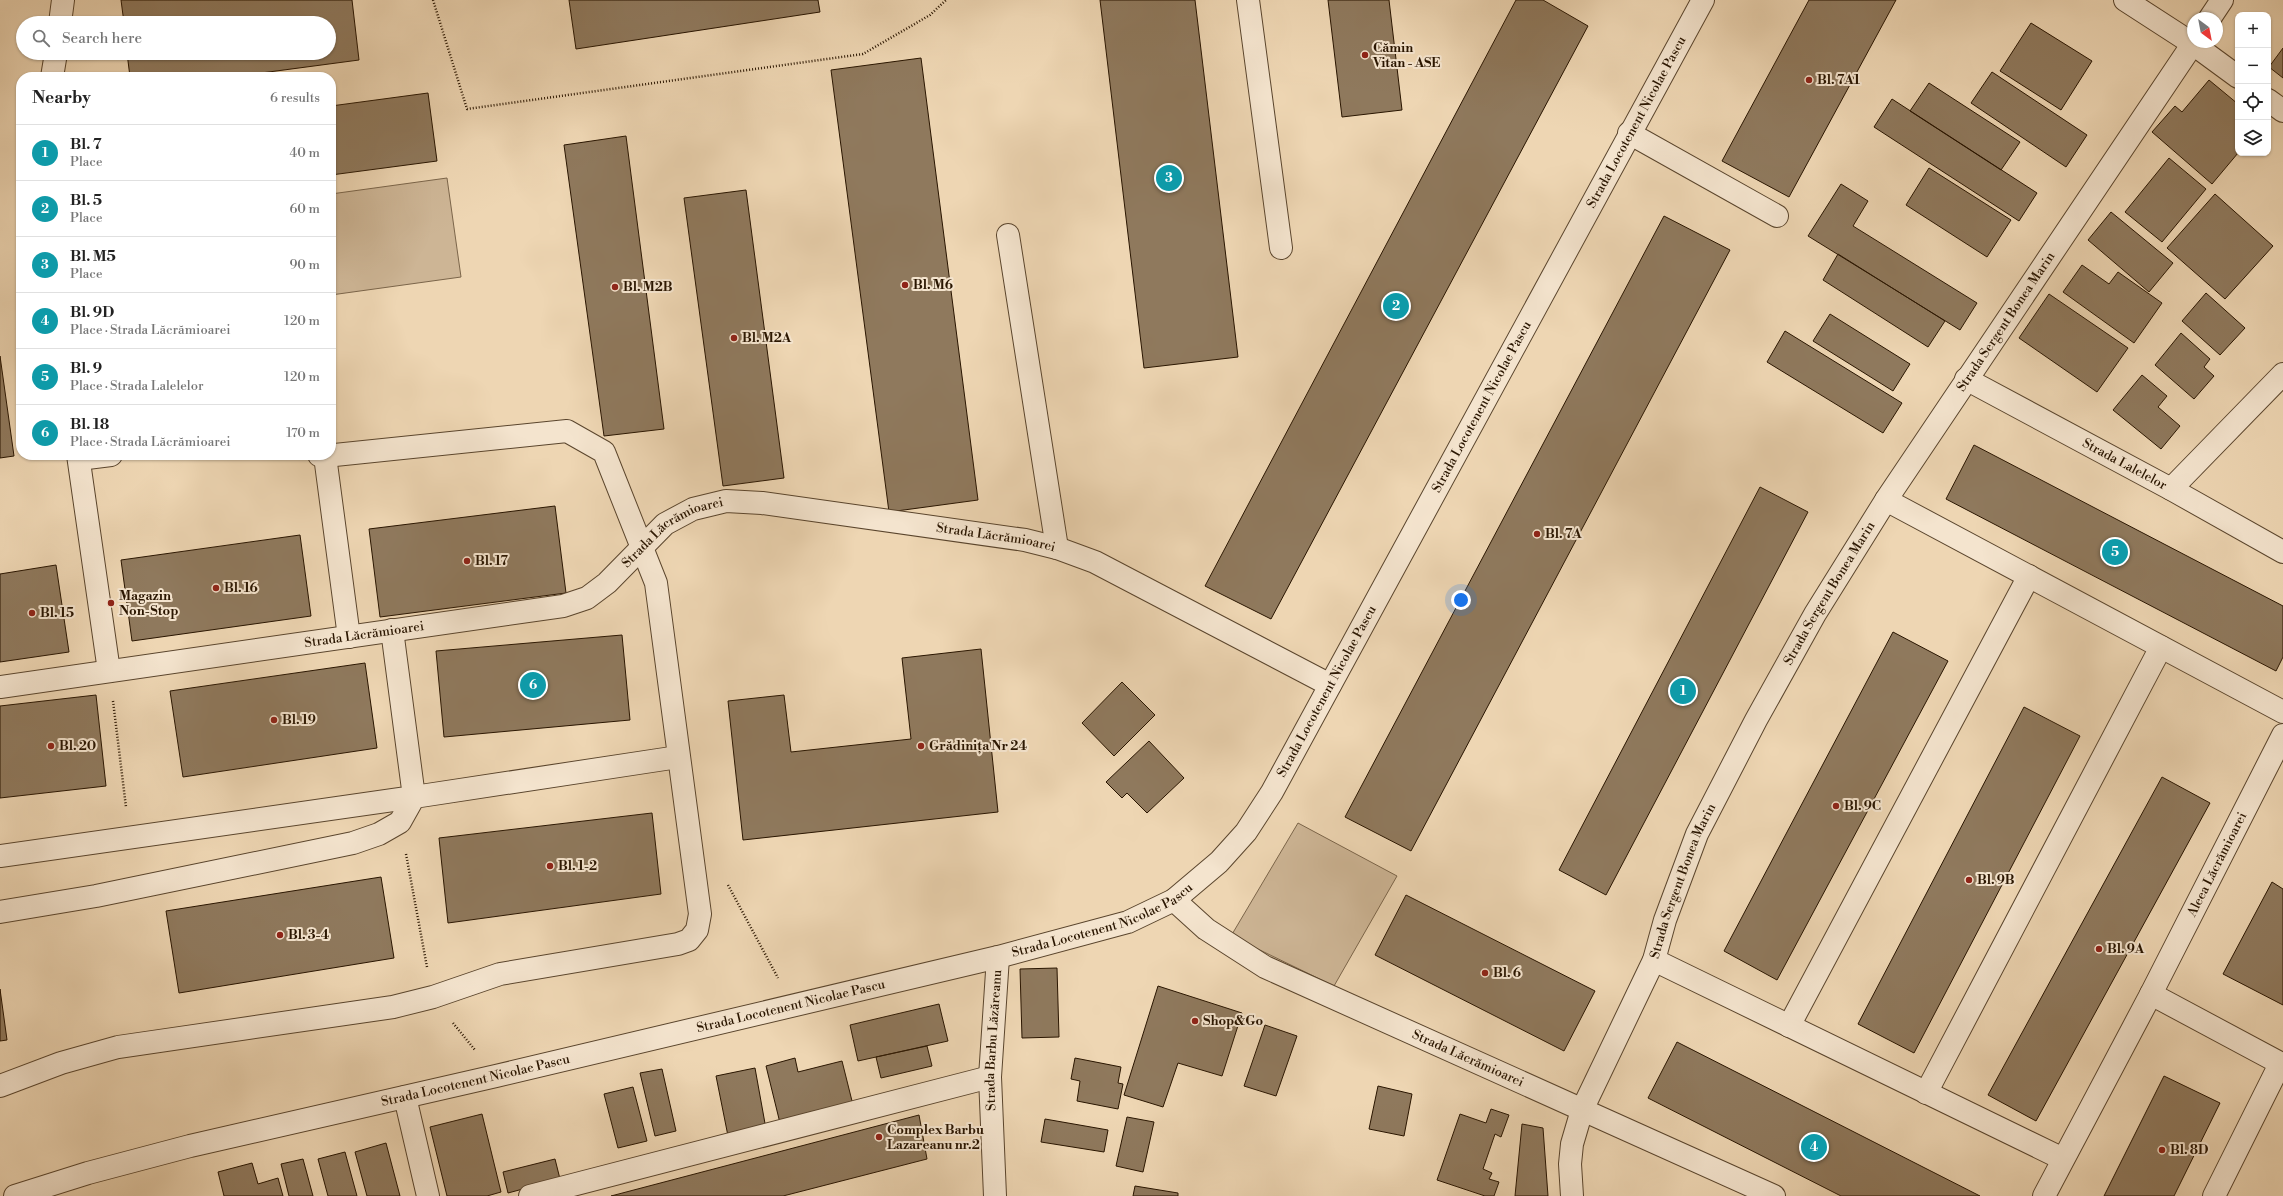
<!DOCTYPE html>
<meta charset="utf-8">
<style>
:root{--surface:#fff;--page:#f6f6f6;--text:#222;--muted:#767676;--line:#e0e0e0;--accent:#8f2418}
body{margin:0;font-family:"Libre Bodoni",serif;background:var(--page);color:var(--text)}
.controls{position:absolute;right:12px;top:12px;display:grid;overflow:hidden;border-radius:8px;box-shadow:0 1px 3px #0004}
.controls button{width:36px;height:36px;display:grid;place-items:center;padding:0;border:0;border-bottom:1px solid var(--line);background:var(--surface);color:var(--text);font:20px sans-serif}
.compass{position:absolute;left:2187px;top:12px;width:36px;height:36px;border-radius:50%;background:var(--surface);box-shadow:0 1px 3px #0004;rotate:148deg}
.you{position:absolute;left:1461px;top:600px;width:14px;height:14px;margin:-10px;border:3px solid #fff;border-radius:50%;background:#1a73e8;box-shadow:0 0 0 6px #1a73e833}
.badge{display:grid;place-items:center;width:26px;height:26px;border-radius:50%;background:var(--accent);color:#fff;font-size:13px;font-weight:700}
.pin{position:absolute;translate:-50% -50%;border:2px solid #fff;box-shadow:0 1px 4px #0006}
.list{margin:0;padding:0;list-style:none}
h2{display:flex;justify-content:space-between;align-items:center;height:52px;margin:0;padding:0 16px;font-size:17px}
h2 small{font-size:13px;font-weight:400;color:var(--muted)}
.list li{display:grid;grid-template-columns:26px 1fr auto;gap:12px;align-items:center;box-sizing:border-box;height:56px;padding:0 16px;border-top:1px solid var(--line)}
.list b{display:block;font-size:15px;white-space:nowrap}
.list p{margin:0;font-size:13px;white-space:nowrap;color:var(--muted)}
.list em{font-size:13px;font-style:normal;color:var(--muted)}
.icon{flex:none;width:22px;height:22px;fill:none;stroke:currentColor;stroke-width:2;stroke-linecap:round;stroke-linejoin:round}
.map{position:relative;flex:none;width:2283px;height:1196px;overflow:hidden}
.search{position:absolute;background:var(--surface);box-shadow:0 1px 3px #0004;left:16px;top:16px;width:320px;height:44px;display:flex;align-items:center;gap:10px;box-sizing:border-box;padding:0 14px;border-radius:22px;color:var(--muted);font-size:15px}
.panel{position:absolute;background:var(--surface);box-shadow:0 1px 3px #0004;left:16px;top:72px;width:320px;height:388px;border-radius:16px}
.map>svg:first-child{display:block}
.green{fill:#cdb595;stroke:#7b654a}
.building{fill:#8f795d;stroke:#291500}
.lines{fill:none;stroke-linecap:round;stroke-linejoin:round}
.minor-casing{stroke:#5a452d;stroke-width:24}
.path{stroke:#291500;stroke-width:2.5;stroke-dasharray:1 2;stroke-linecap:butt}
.minor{stroke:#f4e4ce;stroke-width:22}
.poi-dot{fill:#8f2418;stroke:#f4e4ce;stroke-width:1.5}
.labels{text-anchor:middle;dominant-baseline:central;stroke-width:4;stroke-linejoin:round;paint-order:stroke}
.poi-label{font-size:13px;font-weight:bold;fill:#291500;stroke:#f4e4ce;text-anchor:start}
.street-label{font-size:13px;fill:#291500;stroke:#f4e4ce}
</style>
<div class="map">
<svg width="2283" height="1196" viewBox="0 0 2283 1196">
<rect width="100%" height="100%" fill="#eed6b3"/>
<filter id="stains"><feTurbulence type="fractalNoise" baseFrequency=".005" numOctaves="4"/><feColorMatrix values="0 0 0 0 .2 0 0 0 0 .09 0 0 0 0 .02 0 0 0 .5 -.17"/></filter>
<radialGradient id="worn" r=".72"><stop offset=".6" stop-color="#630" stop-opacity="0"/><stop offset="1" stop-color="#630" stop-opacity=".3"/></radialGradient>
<!-- green -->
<path class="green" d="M447,178L461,277L331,295V194Z
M1298,823L1397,876L1334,986L1231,936Z"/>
<!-- building -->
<path class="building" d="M121,0H352L359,60L231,77H130L127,53H329V23H124Z
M569,0H818L820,12L576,49Z
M1100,0H1195L1238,357L1144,368Z
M1328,0H1389L1402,110L1342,117Z
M1516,0H1543L1588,26L1271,619L1205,586Z
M1809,0H1896L1789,197L1722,161Z
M2031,23L2092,61L2061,110L2000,71Z
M2283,48V78L2269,67Z
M921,58L978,500L889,512L831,70Z
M1992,72L2087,135L2066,167L1971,103Z
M2209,80L2238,104V153L2212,184L2152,132L2175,106L2182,112Z
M1929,83L2020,142L2001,170L1910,111Z
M428,93L437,161L331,175V106Z
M1892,99L2037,193L2019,221L1874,127Z
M626,136L664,429L604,436L564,145Z
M2169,158L2206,189L2162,242L2125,212Z
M1929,168L2011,220L1987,257L1906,205Z
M1841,184L1868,201L1853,226L1977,303L1960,330L1808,236Z
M746,190L784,478L723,486L684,198Z
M2215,194L2273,246L2225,299L2167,248Z
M2111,212L2173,263L2149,292L2088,240Z
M1664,216L1730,250L1411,851L1345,817Z
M1838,254L1945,321L1928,347L1823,280Z
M2082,265L2109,284L2118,272L2162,303L2134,343L2063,292Z
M2206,293L2245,328L2220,355L2182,321Z
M2049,294L2128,348L2097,392L2019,338Z
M1830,314L1910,364L1893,391L1813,341Z
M1785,331L1902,403L1883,433L1767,362Z
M2181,333L2210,359L2204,367L2214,376L2194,399L2155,365Z
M0,356L14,456L0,458Z
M2142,375L2167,396L2158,407L2180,426L2161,449L2113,410Z
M1974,445L2283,606V657L2276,671L1946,499Z
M1760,487L1808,512L1606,895L1559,870Z
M555,506L566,593L380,617L369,529Z
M300,535L311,616L132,641L121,560Z
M56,565L69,652L0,662V574Z
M1893,632L1948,661L1777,980L1724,951Z
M622,635L630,720L444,737L436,651Z
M981,649L998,812L743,840L728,701L784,695L791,752L911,739L902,658Z
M365,663L377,748L183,777L170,691Z
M1122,682L1155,715L1114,756L1082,723Z
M96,695L106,786L0,798V706Z
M2024,707L2080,736L1914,1053L1858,1024Z
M1149,741L1184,778L1147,813L1127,793L1122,798L1106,782Z
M2162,777L2210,803L2036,1121L1988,1095Z
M652,813L661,894L448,923L439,838Z
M381,877L394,958L179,993L166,911Z
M2272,882L2283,889V1005L2223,974Z
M1406,895L1595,991L1564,1051L1375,955Z
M1057,968L1059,1037L1022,1038L1020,969Z
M1158,986L1242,1013L1222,1076L1178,1063L1163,1107L1124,1095Z
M0,989L7,1040L0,1041Z
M939,1004L948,1041L858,1061L850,1025Z
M1265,1025L1297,1036L1276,1096L1244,1086Z
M1677,1042L1980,1196H1841L1648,1098Z
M927,1046L932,1066L881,1078L876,1057Z
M795,1058L798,1072L842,1061L853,1105L780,1123L766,1066Z
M1075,1058L1121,1067L1118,1083L1123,1084L1118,1109L1077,1101L1080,1081L1071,1079Z
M755,1068L766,1129L728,1136L716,1076Z
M662,1069L676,1131L655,1136L640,1073Z
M2164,1076L2220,1103L2174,1196H2104Z
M1378,1086L1412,1094L1404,1136L1369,1129Z
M633,1087L647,1141L618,1148L604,1094Z
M1491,1109L1509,1115L1501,1137L1495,1134L1483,1169L1492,1173L1489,1179L1499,1182L1494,1196H1485L1437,1180L1460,1114L1486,1123Z
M482,1114L501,1192L487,1196H447L430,1127Z
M919,1115L927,1159L783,1196H611Z
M1127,1117L1154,1122L1143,1172L1116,1166Z
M1045,1119L1108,1130L1104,1152L1041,1142Z
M1522,1124L1543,1128L1548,1196H1515Z
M386,1143L400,1196H367L355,1152Z
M345,1152L357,1196H328L318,1159Z
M303,1159L313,1196H289L281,1164Z
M555,1159L560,1179L508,1193L503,1172Z
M252,1163L258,1184L278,1178L283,1196H224L218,1172Z
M1135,1186L1178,1193V1196H1133Z"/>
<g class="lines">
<!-- minor casing -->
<g class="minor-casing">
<g id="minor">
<path d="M1248,0L1281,248"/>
<path d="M2125,0L2193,44L2238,77"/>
<path d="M2210,18L2222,0"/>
<path d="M60,23L63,0"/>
<path d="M52,77L56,53"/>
<path d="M2268,100L2283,111"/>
<path d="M1629,133L1777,216"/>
<path d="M1008,235L1057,548"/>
<path id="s1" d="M1966,379L2171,489L2283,552"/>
<path d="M78,455L109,671"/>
<path d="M325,456L349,637"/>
<path d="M79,459L111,455"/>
<path d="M2171,489L2283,374"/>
<path d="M1886,500L2283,712"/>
<path id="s2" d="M0,687L563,606L587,598L607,583L665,524L693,509L726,501L762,503L1025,540L1057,548L1095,562L1330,685"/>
<path d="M0,856L414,797L392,630"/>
<path id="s3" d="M1174,900L1206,929L1265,967L1774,1196"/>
<path d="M0,912L96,896L353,843L379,834L400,822L414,797L678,757"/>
<path d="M1654,960L2063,1159"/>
<path d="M2151,994L2278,1062L2277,1070L2214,1196"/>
<path d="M1789,1026L2029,576"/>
<path d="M0,1086L61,1063L118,1047L393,1007L433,997L500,974L678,944L689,940L697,930L700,914L656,583L604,452L567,431L325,456L319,455"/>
<path d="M1926,1093L2161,647"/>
<path d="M405,1097L428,1196"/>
<path id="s4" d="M15,1196L88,1173L190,1146L496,1076L998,957L1128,922L1174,900L1219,862L1246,832L1272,792L1703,0"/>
<path d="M530,1196L990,1077"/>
<path id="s5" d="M995,1196L990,1077L998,957"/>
<path id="s6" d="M1572,1196L1570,1164L1572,1144L1582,1110L1654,960L1665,920L1697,834L1756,720L1815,614L1886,500L2194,42"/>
<path id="s7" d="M2044,1196L2151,994L2283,735"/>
</g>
</g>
<!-- path -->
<path class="path" d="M433,0L467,109L863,54L930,15L946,0
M113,701L126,807
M406,854L427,967
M728,885L778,978
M453,1023L475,1050"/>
<!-- minor -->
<use href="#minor" class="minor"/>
</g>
<!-- markers -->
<g class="poi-dot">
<circle cx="1365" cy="55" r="4"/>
<circle cx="1809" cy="80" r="4"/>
<circle cx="905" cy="285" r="4"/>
<circle cx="615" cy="287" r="4"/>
<circle cx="734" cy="338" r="4"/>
<circle cx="1537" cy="534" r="4"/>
<circle cx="467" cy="561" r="4"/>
<circle cx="216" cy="588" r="4"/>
<circle cx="111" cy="603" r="4"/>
<circle cx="32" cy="613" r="4"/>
<circle cx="274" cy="720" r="4"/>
<circle cx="51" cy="746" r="4"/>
<circle cx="921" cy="746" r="4"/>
<circle cx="1836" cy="806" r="4"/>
<circle cx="550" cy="866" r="4"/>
<circle cx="1969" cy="880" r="4"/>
<circle cx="280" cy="935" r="4"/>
<circle cx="2099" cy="949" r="4"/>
<circle cx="1485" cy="973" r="4"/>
<circle cx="1195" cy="1021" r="4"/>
<circle cx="879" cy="1137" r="4"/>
<circle cx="2162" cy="1150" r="4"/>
</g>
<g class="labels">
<!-- poi labels -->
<g class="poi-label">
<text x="1373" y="48">Cămin<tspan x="1373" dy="15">Vitan - ASE</tspan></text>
<text x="1817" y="80">Bl. 7A1</text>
<text x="913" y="285">Bl. M6</text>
<text x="623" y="287">Bl. M2B</text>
<text x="742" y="338">Bl. M2A</text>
<text x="1545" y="534">Bl. 7A</text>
<text x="475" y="561">Bl. 17</text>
<text x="224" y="588">Bl. 16</text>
<text x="119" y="596">Magazin<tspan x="119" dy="15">Non-Stop</tspan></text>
<text x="40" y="613">Bl. 15</text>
<text x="282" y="720">Bl. 19</text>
<text x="59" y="746">Bl. 20</text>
<text x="929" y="746">Grădinița Nr 24</text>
<text x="1844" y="806">Bl. 9C</text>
<text x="558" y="866">Bl. 1-2</text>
<text x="1977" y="880">Bl. 9B</text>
<text x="288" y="935">Bl. 3-4</text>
<text x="2107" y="949">Bl. 9A</text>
<text x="1493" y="973">Bl. 6</text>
<text x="1203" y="1021">Shop&amp;Go</text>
<text x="887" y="1130">Complex Barbu<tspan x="887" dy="15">Lazareanu nr.2</tspan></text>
<text x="2170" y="1150">Bl. 8D</text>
</g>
<!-- street labels -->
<g class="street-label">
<text stroke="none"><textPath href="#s4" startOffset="2107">Strada Locotenent Nicolae Pascu</textPath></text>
<text stroke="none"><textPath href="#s6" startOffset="986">Strada Sergent Bonea Marin</textPath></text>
<text stroke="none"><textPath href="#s4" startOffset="1783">Strada Locotenent Nicolae Pascu</textPath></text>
<text stroke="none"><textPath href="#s1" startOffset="180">Strada Lalelelor</textPath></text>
<text stroke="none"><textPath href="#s2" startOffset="704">Strada Lăcrămioarei</textPath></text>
<text stroke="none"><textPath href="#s2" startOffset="1040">Strada Lăcrămioarei</textPath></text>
<text stroke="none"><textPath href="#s6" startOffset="662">Strada Sergent Bonea Marin</textPath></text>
<text stroke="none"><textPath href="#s2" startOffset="368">Strada Lăcrămioarei</textPath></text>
<text stroke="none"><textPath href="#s4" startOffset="1459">Strada Locotenent Nicolae Pascu</textPath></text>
<text stroke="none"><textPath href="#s7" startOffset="374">Aleea Lăcrămioarei</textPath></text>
<text stroke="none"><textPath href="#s6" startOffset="338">Strada Sergent Bonea Marin</textPath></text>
<text stroke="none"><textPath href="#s4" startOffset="1123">Strada Locotenent Nicolae Pascu</textPath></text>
<text stroke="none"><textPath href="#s4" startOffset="799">Strada Locotenent Nicolae Pascu</textPath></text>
<text stroke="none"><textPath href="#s5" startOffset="156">Strada Barbu Lăzăreanu</textPath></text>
<text stroke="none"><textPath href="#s3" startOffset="336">Strada Lăcrămioarei</textPath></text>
<text stroke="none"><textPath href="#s4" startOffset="475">Strada Locotenent Nicolae Pascu</textPath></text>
</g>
</g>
<rect width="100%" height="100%" filter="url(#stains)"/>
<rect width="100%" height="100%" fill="url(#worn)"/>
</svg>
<div class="controls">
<button>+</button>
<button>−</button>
<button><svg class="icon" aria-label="locate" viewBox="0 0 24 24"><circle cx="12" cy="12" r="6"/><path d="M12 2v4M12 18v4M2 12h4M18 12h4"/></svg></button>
<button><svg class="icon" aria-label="layers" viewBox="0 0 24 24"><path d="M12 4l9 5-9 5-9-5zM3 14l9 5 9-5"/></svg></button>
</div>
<svg class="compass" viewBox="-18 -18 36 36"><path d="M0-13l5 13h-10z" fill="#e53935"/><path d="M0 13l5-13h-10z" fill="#767676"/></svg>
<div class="you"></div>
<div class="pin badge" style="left:1683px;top:691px;background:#0f9aa8">1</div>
<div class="pin badge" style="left:1396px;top:306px;background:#0f9aa8">2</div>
<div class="pin badge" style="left:1169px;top:178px;background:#0f9aa8">3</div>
<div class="pin badge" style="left:1814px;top:1147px;background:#0f9aa8">4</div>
<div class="pin badge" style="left:2115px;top:552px;background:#0f9aa8">5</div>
<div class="pin badge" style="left:533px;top:685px;background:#0f9aa8">6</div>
<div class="search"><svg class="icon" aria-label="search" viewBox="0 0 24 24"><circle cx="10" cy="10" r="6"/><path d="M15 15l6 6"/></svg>Search here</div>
<section class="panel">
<h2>Nearby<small>6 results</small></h2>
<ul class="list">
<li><span class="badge" style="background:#0f9aa8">1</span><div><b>Bl. 7</b><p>Place</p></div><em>40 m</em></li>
<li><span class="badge" style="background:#0f9aa8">2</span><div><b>Bl. 5</b><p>Place</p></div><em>60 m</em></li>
<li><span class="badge" style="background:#0f9aa8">3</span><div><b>Bl. M5</b><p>Place</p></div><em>90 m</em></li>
<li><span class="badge" style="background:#0f9aa8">4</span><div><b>Bl. 9D</b><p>Place · Strada Lăcrămioarei</p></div><em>120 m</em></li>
<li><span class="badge" style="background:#0f9aa8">5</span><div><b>Bl. 9</b><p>Place · Strada Lalelelor</p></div><em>120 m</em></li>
<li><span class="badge" style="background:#0f9aa8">6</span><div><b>Bl. 18</b><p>Place · Strada Lăcrămioarei</p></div><em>170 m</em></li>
</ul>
</section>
</div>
